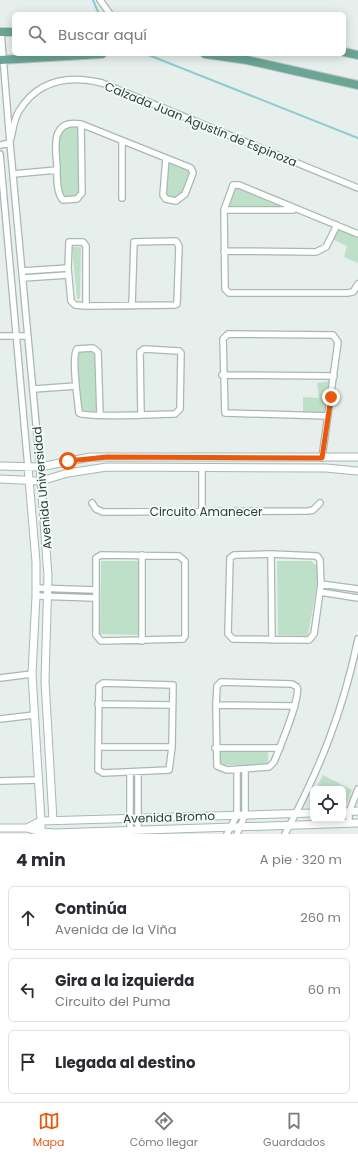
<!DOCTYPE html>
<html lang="es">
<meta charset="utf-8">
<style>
:root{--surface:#fff;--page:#f2f2f3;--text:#2b2b33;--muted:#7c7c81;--line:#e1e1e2;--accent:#ea580c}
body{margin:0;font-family:Poppins,sans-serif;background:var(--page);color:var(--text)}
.controls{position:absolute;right:12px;bottom:12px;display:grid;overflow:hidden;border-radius:6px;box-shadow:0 2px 10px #0003}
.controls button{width:36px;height:36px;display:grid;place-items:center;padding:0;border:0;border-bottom:1px solid var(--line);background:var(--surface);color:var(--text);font:20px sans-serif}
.stop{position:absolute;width:12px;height:12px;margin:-9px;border:3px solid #ea580c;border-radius:50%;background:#fff}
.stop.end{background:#ea580c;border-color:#fff;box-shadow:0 1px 4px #0008}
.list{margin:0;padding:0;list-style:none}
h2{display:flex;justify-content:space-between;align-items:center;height:52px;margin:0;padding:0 16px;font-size:17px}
h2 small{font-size:13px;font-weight:400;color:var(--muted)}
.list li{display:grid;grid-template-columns:26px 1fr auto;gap:12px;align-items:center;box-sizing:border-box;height:64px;margin:0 8px 8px;padding:0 8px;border:1px solid var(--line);border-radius:6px}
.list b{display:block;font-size:15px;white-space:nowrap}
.list p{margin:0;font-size:13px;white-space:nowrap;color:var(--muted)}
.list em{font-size:13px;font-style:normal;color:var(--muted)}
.icon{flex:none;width:22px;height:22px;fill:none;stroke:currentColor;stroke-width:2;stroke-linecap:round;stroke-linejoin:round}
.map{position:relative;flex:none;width:358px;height:834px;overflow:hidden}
.search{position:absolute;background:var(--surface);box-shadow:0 2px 10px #0003;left:12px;right:12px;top:12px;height:44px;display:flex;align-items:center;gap:10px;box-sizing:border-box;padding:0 14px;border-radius:6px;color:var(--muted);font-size:15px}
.sheet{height:268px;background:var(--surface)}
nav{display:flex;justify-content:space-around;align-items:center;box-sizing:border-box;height:56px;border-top:1px solid var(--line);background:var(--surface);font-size:11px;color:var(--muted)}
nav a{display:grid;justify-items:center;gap:2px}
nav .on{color:var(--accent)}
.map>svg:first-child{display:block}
.green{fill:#bfe0c8}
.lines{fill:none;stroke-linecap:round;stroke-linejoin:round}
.stream{stroke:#8ec9d4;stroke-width:2}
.minor-casing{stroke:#a8b8b2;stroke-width:8}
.tertiary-casing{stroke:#a8b8b2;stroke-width:9}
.secondary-casing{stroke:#a4bbb3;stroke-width:9}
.primary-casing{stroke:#c2cac8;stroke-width:10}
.minor{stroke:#fff;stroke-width:5.5}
.tertiary{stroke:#fff;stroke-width:7}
.secondary{stroke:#fff;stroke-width:7}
.primary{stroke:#6aa596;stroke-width:8}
.route{stroke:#ea580c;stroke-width:5}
.labels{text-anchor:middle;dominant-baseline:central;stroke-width:3.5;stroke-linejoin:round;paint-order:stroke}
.street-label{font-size:12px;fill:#24423a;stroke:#f7fbf9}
</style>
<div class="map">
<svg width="358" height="834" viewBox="0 0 358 834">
<rect width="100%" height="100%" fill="#e6efeb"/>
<!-- green -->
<path class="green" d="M71,124L79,126L81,193L78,197L62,198L56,141L62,128Z
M168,161L192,170L181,197L171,200L164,193Z
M235,187L289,208L225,209Z
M337,227L358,235V263L344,257L347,246L332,239Z
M72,247H81L80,299H77Z
M78,350H93L97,353L98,414L80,413L76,353Z
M330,381L325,414L303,416V397L319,398L317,383Z
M101,561H139L138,635L100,634Z
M277,561H311L317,566V584L308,636L278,635Z
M219,752H268V765H219Z
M323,775L352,790L346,805H343V789H316Z"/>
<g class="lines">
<!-- stream -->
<path class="stream" d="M93,0L99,14
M146,54L358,138"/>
<!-- minor casing -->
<g class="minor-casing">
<path id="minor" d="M100,0L110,14
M1,32L10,143L40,467
M81,124L82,193L77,199L63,200C56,193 57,176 57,166C55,146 51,119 81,124L191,168L193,173L185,194L176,201L166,199L163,195L166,158
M11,138C13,129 14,119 19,111C38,80 69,75 102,83L358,188
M0,145L10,143
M0,154L28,467
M13,174L57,170
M122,198V141
M224,210H293
M358,234L239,185H233L224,210L225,289L229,293H347L353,292L358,284
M224,251L316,252L326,247L337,225
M22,271L68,268
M23,278L68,275
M86,306V246L83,242H69L68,268L71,301L75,305L86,306L175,305L177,304L179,246L176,241L134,242L132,306
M0,336H28
M222,375L334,376
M34,389L76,386
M100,415L98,352L93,348L77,349C71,356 78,402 79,413C85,418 161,414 175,414L180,409L181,353L179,351L144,349L140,352L141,415
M322,458L338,342L333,335L228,334L223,339L225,413L328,416
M92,503L96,509L103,512L308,511L313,510L320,503
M202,512V468
M271,554L317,556L320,560L321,584L314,634L309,640L233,639L228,634L230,558L234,555Z
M271,554L272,640
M101,555L179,556L185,561V636L183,639L101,641L96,635V558Z
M321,584L358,589
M36,588L96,590
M320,592L358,598
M36,596L95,598
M142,641V555
M0,678L32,674
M221,682L292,684L297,687C301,698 279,749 274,762L269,767L227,770L217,766L216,705L217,686Z
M103,683L173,685L172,747L169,770L103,773L98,770L99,686Z
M98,704L172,705
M216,705L295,706
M0,719L34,715
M98,747H172
M215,748H280
M138,772V830
M0,781L38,780
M349,823V812L358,789
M130,831V772
M227,834L237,815V770
M237,834L245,815V769
M285,834C320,769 343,711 358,639"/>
</g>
<!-- tertiary casing -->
<g class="tertiary-casing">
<path id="tertiary" d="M0,466L40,467L90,457H358
M40,467L48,576L45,681L53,820
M0,479L41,481L68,473L107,467L326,468L357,471
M0,828H27L41,832
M27,828L41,821L32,674L36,596V562L28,467"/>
</g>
<!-- secondary casing -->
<g class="secondary-casing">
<path id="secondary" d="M343,812L358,811
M41,832L54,833L358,823
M41,834V821L313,813"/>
</g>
<!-- primary casing -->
<g class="primary-casing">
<path id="primary" d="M0,32H14
M344,52L358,55
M205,54L247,60L358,85
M0,60L102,54"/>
</g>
<!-- minor -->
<use href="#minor" class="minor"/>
<!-- tertiary -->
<use href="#tertiary" class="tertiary"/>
<!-- secondary -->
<use href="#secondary" class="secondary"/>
<!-- primary -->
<use href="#primary" class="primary"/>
</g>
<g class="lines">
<!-- route -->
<path class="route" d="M68,461L107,457L322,458L331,397"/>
</g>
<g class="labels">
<!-- street labels -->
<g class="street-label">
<text transform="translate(201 124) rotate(22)">Calzada Juan Agustín de Espinoza</text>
<text transform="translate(42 488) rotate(-95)">Avenida Universidad</text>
<text x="206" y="511">Circuito Amanecer</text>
<text transform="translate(169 817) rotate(-2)">Avenida Bromo</text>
</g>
</g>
</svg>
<div class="controls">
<button><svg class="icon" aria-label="locate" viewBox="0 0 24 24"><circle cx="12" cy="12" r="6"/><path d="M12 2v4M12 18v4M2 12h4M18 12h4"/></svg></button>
</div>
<div class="stop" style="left:68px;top:461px"></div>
<div class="stop end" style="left:331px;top:397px"></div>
<div class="search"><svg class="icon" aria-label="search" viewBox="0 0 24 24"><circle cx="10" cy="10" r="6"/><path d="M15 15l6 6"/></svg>Buscar aquí</div>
</div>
<section class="sheet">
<h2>4 min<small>A pie · 320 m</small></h2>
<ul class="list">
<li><svg class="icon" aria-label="ahead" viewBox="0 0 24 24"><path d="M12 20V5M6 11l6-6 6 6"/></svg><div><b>Continúa</b><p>Avenida de la Viña</p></div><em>260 m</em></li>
<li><svg class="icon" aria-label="left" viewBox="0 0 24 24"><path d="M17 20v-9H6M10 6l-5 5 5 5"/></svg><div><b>Gira a la izquierda</b><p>Circuito del Puma</p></div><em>60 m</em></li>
<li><svg class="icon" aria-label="arrive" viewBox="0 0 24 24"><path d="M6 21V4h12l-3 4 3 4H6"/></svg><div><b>Llegada al destino</b></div></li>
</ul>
</section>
<nav>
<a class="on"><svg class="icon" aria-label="map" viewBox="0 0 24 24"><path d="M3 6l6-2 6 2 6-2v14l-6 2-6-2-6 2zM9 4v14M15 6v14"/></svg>Mapa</a>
<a><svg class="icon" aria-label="directions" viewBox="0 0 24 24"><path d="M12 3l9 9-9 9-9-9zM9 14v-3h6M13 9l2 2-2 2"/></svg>Cómo llegar</a>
<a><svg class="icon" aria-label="saved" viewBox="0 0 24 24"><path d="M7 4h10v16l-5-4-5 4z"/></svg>Guardados</a>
</nav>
